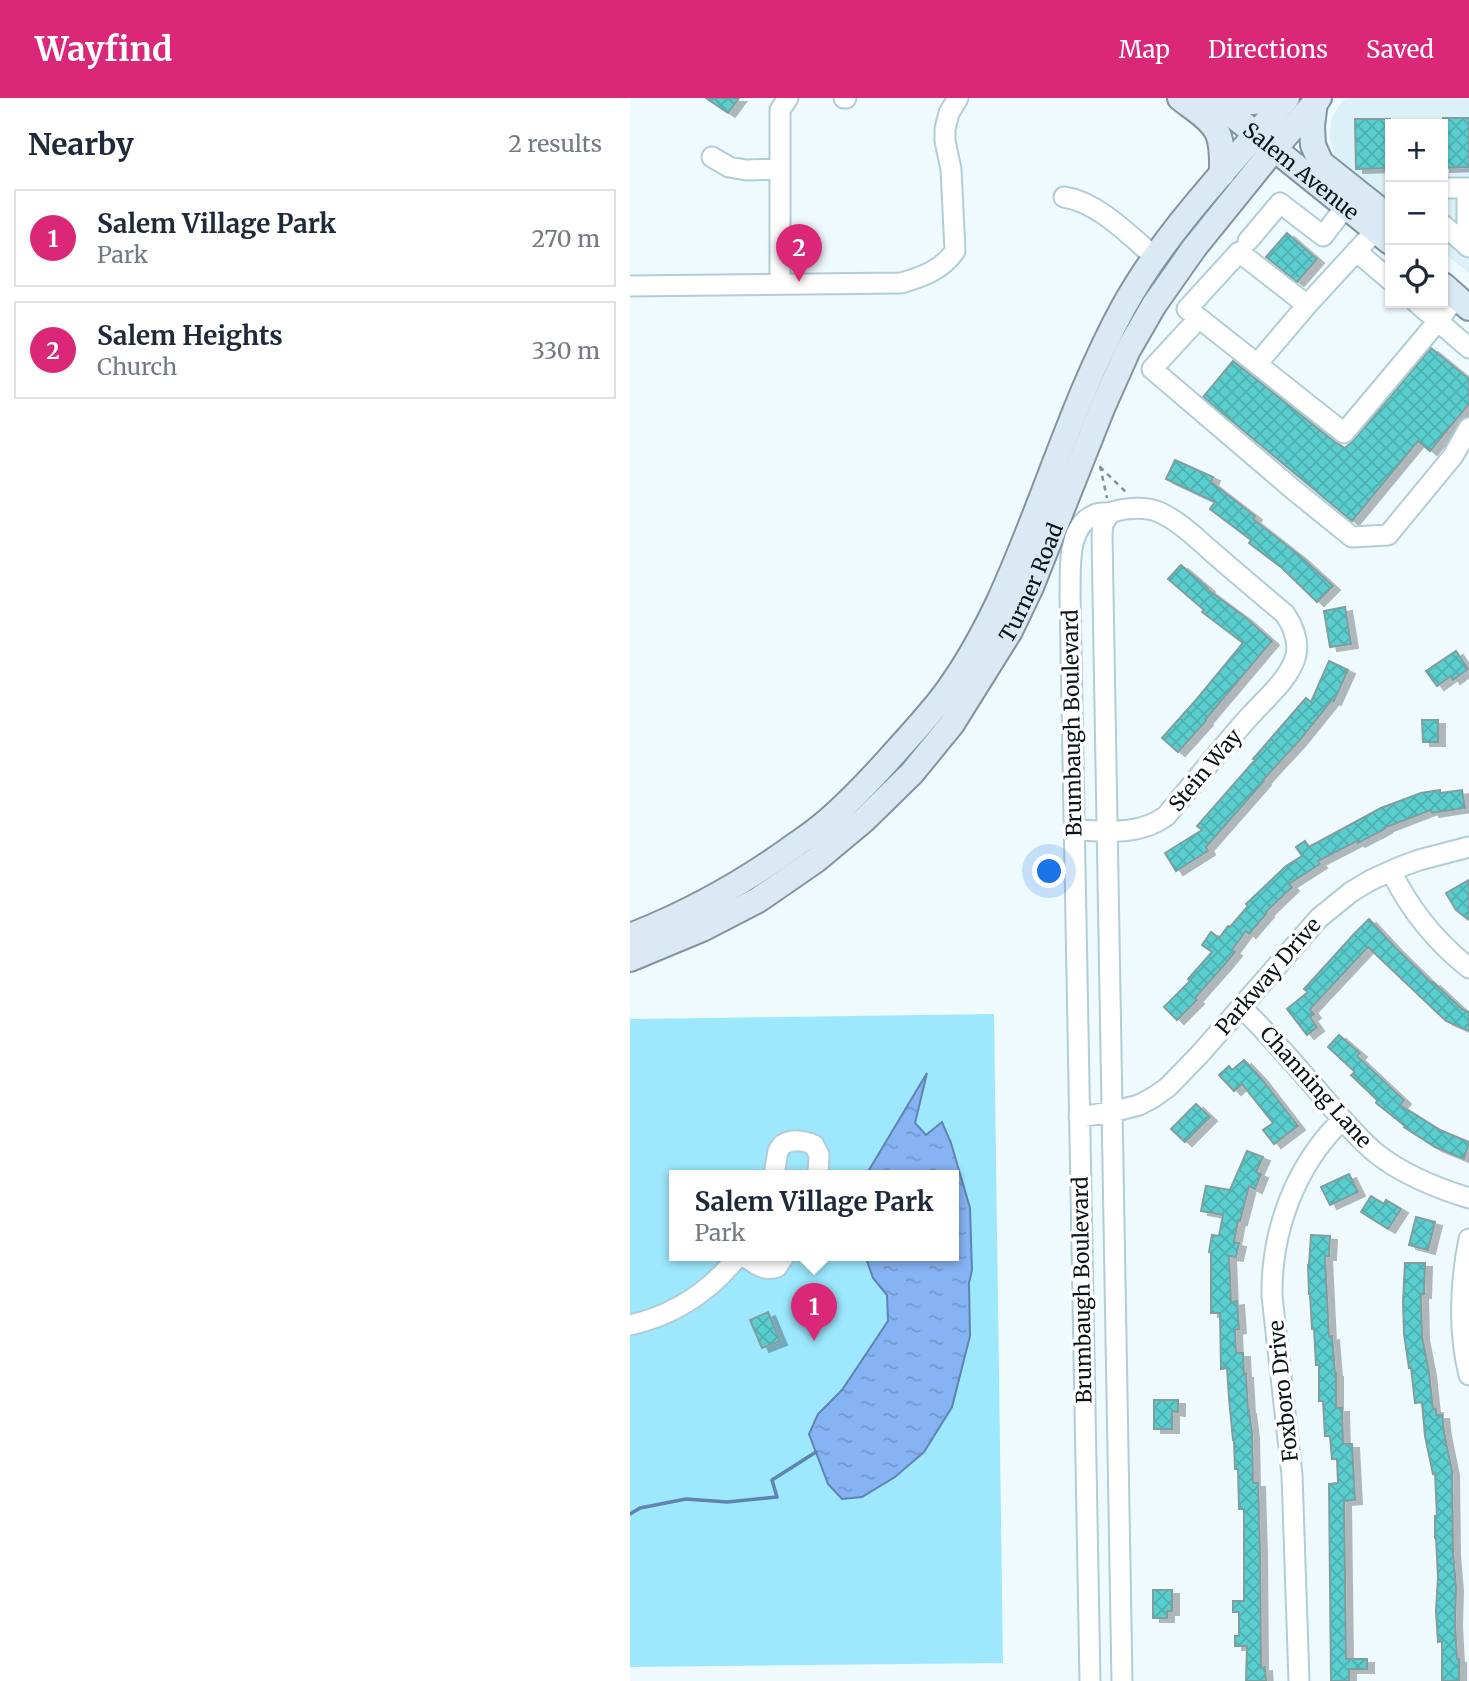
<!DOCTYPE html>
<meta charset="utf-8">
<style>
:root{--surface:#fff;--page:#f2f2f3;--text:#1f2937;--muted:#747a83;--line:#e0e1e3;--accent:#db2777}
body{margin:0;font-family:Merriweather,serif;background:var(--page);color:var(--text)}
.controls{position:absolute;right:21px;top:21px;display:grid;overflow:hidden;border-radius:0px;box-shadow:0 2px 5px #0004}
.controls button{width:63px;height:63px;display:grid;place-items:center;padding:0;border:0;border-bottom:2px solid var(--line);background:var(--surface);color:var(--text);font:35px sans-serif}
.you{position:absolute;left:420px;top:774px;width:24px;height:24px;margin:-18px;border:5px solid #fff;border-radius:50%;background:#1a73e8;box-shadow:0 0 0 10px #1a73e833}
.badge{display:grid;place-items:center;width:46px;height:46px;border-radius:50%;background:var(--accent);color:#fff;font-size:23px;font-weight:700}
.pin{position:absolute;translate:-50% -58px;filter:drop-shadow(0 2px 4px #0008)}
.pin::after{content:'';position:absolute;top:37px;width:24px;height:21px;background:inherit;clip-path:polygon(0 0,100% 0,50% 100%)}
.popup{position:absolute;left:39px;top:1072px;width:290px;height:91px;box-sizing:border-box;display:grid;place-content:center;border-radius:0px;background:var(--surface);filter:drop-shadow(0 2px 5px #0005);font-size:23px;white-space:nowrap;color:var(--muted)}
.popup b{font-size:26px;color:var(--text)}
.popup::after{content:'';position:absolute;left:50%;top:100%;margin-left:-14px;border:14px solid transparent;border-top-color:var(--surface)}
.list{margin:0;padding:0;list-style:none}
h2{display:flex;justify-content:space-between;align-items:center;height:91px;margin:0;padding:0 28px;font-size:30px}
h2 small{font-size:23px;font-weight:400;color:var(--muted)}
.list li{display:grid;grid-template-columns:46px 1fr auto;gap:21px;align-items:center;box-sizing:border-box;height:98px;margin:0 14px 14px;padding:0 14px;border:2px solid var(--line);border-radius:0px}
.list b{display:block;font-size:26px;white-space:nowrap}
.list p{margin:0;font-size:23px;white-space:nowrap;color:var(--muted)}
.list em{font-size:23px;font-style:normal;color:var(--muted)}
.icon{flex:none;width:38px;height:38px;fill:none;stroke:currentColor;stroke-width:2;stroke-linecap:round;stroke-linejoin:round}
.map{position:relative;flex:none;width:839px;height:1583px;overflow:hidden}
header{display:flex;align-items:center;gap:42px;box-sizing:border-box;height:98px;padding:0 35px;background:var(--accent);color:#fff}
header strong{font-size:33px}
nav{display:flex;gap:38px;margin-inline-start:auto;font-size:24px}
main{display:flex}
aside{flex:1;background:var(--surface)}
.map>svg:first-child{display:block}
.built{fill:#dbf0f7}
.green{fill:#9de8fd;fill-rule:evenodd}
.water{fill:url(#water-ripples);stroke:#6083b1;stroke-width:2}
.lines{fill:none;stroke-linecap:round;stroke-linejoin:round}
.stream{stroke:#6083b1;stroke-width:3.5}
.building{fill:url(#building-cross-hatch);stroke:#819e9e;stroke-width:2;filter:url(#shadow)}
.minor-casing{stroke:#b1cdd5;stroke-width:23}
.major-casing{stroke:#8195a0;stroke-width:28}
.path{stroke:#838e91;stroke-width:2.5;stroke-dasharray:5 5;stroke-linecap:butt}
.minor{stroke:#fff;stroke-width:19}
.major{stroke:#dae9f3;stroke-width:24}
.labels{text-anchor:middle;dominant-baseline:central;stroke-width:7;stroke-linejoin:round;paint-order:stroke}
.street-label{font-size:21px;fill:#091416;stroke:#fff}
</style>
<header>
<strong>Wayfind</strong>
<nav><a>Map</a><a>Directions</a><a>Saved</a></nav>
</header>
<main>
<aside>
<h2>Nearby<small>2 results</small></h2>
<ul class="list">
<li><span class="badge">1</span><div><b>Salem Village Park</b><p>Park</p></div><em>270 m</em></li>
<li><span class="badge">2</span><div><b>Salem Heights</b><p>Church</p></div><em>330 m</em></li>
</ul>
</aside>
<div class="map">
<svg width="839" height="1583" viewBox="0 0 839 1583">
<defs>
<pattern id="water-ripples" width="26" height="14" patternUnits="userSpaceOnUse" patternTransform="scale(1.75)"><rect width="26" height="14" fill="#86b3f3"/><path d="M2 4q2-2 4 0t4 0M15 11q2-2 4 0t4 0" fill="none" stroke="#7299d0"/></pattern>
<pattern id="building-cross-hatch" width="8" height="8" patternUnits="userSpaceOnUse" patternTransform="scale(1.75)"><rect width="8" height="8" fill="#5acecf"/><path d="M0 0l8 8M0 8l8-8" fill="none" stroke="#4db0b1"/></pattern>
<filter id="shadow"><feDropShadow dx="7" dy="4" stdDeviation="0" flood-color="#0004"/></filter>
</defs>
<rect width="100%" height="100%" fill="#effafe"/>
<!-- built -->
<path class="built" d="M721,0H839V175L813,154V26H760V112L717,77L706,60L700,42L701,21L712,3Z"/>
<!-- green -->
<path class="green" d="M364,916L373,1565L0,1569V921ZM44,1077H324V1157H44Z"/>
<!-- water -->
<path class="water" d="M297,975L285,1025L296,1037L312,1024L321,1045L340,1110L342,1172L339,1185L340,1238L322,1309L294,1354L265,1379L232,1399L212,1401L198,1386L179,1336L188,1316L212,1292L258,1223L257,1197L243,1180L235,1157H324V1077H236Z"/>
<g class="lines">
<!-- stream -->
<path class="stream" d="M0,1416L10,1410L56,1401L97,1404L147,1399L142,1382L186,1354"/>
</g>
<!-- building -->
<path class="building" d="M76,0H109L98,15Z
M813,20H839V69L813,70Z
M725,21H760V70L726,71Z
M657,135L687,161L667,184L636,159Z
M801,250L839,281V306L800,353L788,343L722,423L573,299L603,263L706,345L715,350L723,343Z
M545,362L583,379L581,384L625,418L623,421L669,457L703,488L687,504L652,470L619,445L621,442L580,411L585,404L536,381Z
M551,467L578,490L577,491L615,519L642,543L575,622L576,623L548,654L532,640L566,602L613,545L572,514L574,512L538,481Z
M715,509L721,546L700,549L694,513Z
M826,553L838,571L823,582L821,578L807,588L796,573Z
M699,563L718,572L704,603L702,602L669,643L633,682L634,683L576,749L578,753L546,773L535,755L572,732L567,728L625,662L623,661L676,600L681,604Z
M792,622H808V644H793Z
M810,692V695L832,692L835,710L802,715L801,712L754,730L755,731L728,745L727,743L688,763L690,766L659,786L662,789L636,814L637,815L619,836L616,833L602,852L605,854L596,865L565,900L567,902L547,922L534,909L560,883L558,881L582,854L572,847L581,834L589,840L598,828L600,829L618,808L616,806L656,768L672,758L666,749L675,743L679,749L751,710L791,695Z
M839,782V822L826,812L816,795Z
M739,821L766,850L802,885L803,884L832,911L839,914V933L816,923L738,849L680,911L684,916L680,919L687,929L677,937L657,911L678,894L674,891L724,836Z
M709,937L730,955L727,958L774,1002L770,1007L810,1032L839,1044L834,1061L805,1049L774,1029L775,1028L746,1005L747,1002L721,977L725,974L698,949Z
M614,962L631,980L668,1028L644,1046L633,1032L643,1025L612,986L604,993L589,977L599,968L602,972Z
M566,1006L580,1019L555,1044L541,1031Z
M617,1053L633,1059L626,1074L631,1076L625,1091L619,1088L610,1123L608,1122L604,1144L609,1145L606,1159L599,1158L601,1204L607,1203L609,1231L605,1232L606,1255H613L614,1276H616L618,1312H619L622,1336L623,1385H628L630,1454L631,1570L635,1569L636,1583H616L617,1548H605V1538H609V1514H603V1503H614V1411H609L608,1371H605L604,1342H603L599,1300L597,1270L591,1271L590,1215H581V1155L579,1154L582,1137L589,1138L593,1117L571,1113L576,1088L600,1092Z
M719,1076L728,1094L700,1107L691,1089Z
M741,1098L754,1106L756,1102L771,1111L758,1131L731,1114Z
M786,1119L805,1124L798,1152L779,1147Z
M681,1137L700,1138L699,1158H695L699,1239L702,1238L705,1275H706V1310H712L713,1346H722L725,1402L714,1403L716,1561H737V1571H719V1583H701L699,1386L708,1385L707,1361H702L700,1338H695L693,1303H689V1267H686L684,1231H682L680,1196H679L678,1167H679Z
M775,1165H795L794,1196H791L792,1238L799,1274L803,1311H806V1317H812L814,1334L822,1373L823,1454L826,1489L825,1524L827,1561H829V1583H812V1543L808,1544L806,1513L808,1479L806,1440H805V1418H807L805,1375L803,1376L795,1338L792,1304L785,1305L781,1269L779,1270L774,1236L773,1204Z
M138,1214L150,1243L132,1250L120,1222Z
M524,1302H548V1314L542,1313V1331H524Z
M523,1492H542V1513H537V1520H523Z"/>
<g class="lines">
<!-- minor casing -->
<g class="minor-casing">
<path id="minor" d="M214,0H216
M82,59L99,69L116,72L150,71
M813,90H839
M837,90V148
M434,99C468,104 500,138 525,159
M813,127L839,149
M746,132L677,207L609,154L557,211L569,220L522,271L665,393L722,439L758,437L823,358L839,330
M618,143L650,105L693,138L716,108
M726,153L760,182
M150,185V12L158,0
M0,188L271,185C292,179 312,172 325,153L321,71L315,43V31L319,15L328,0
M787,205L839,250
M569,220L714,335L808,223L826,199
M627,266L677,207
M480,415L473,426L472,437L492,1583
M444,732C476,733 509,738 536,718C564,685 591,650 620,618C636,600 660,581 666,557C669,542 663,528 655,516C630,495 605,474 581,453C565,439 549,423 529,414C513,408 497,410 482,414C477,415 470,415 466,416C435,428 441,473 440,498L460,1583
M761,773C780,812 805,843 839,870
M611,909C638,935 663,964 688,993C706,1014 725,1038 747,1056C774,1077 806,1090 839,1100
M449,1019L482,1014L509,1007L524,999L538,989L570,956L689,820L721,794L741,782L770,769L789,762L839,749
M144,1077L148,1053L152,1047C161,1041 174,1042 184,1047L189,1057L188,1077
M839,1141C830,1186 828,1232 839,1277
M113,1157C124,1165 133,1174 147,1169L155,1157
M0,1227C45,1217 80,1194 109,1157
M669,1583L662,1377L642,1198C641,1133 665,1068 712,1022"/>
</g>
<!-- major casing -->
<g class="major-casing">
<g id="major">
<path d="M550,0C562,10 582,21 588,36C593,48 592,63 592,76"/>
<path id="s1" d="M581,0L760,144"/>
<path d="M582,0C602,3 621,8 640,0"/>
<path d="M685,4L682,28L683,47L691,65L759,119L760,126"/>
<path d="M813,187L839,210"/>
<path d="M0,838C59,815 113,785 164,748C174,741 185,734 195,725C221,703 245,677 268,651C285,632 303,613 318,592C338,564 355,533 370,501C414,405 443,301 494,208C537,131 601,67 657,0"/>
<path id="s2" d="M0,861L72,831L128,802L186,762L234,722L282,675L322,626L380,533L401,489L473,308L498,252L524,207L564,150L644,51L689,0"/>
</g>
</g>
<!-- path -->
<path class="path" d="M470,368L477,400
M470,369L498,396"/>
<!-- minor -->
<use href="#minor" class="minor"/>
<!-- major -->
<use href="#major" class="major"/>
</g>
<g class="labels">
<!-- street labels -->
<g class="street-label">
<text stroke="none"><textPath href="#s1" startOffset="116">Salem Avenue</textPath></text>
<text stroke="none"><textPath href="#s2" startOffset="567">Turner Road</textPath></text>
<text transform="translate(442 625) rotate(-91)">Brumbaugh Boulevard</text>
<text transform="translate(575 672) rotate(-50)">Stein Way</text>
<text transform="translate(638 878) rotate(-49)">Parkway Drive</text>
<text transform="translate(686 989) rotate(48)">Channing Lane</text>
<text transform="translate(452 1192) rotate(-91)">Brumbaugh Boulevard</text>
<text transform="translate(653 1293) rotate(-96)">Foxboro Drive</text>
</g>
</g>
</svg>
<div class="controls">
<button>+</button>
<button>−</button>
<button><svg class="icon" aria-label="locate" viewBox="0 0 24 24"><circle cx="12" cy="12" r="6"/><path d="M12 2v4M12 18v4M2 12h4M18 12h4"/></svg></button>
</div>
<div class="you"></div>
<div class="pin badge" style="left:184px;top:1243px">1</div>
<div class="popup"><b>Salem Village Park</b>Park</div>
<div class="pin badge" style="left:169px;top:184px">2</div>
</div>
</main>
